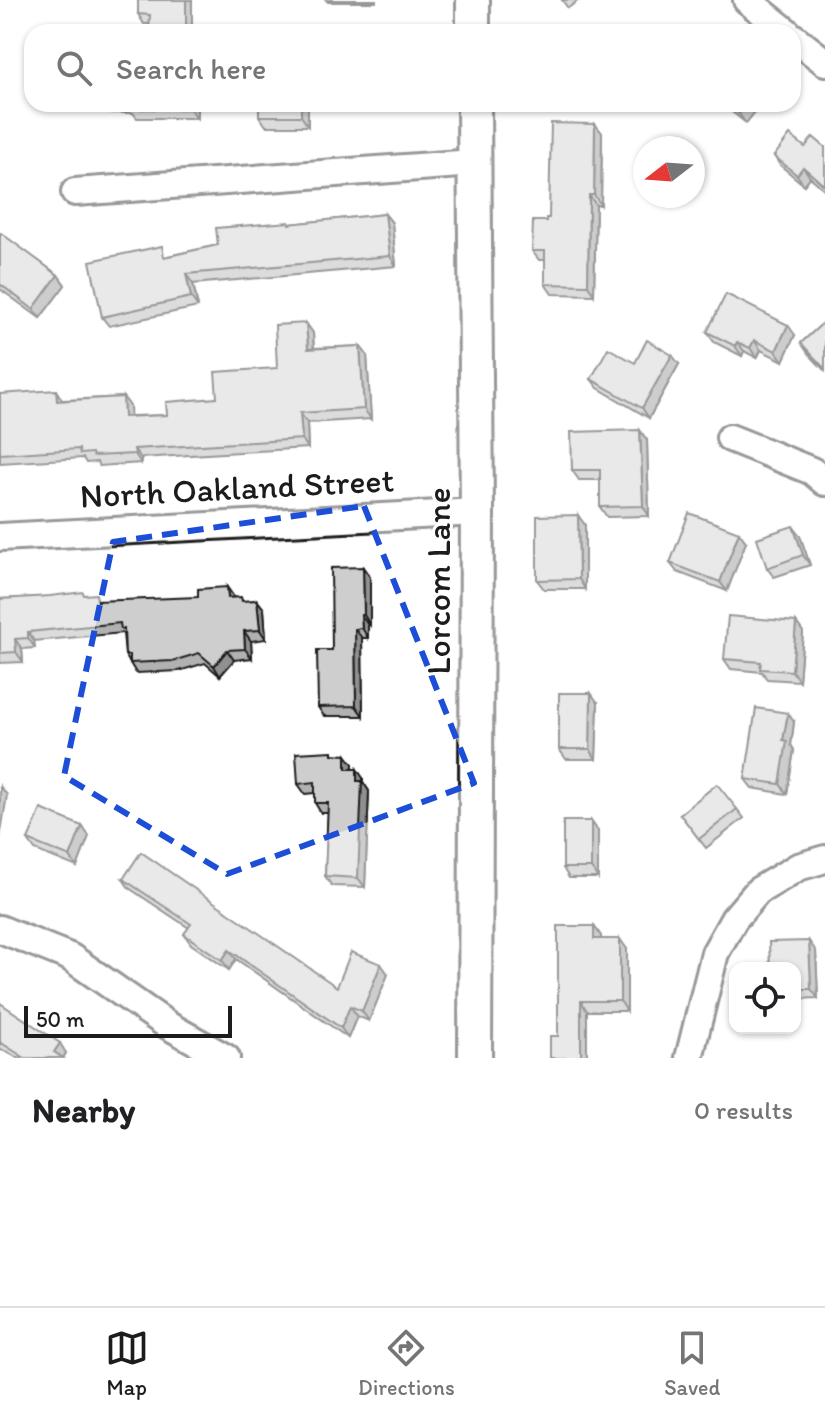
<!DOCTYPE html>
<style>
:root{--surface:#fff;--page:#f6f6f6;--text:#202124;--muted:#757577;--line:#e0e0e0;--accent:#1c1c1c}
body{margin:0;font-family:Itim,sans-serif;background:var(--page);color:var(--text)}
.controls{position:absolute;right:24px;bottom:24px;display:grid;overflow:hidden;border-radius:16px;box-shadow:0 2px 6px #0004}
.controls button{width:72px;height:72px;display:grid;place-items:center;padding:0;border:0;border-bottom:2px solid var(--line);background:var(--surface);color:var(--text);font:40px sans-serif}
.compass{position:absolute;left:633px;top:136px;width:72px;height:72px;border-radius:50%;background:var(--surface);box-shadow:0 2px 6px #0004;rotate:253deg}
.scale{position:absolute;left:24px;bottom:20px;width:208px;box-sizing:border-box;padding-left:8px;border:4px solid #1c1c1c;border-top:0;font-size:22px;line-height:28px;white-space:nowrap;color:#1c1c1c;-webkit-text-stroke:6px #fff;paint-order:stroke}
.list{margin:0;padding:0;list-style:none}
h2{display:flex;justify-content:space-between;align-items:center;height:104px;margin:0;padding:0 32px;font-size:34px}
h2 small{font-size:26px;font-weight:400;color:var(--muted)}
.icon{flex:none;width:44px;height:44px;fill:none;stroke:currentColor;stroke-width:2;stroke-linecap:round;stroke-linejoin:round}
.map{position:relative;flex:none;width:825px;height:1058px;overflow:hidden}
.search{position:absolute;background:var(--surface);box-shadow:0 2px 6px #0004;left:24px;right:24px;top:24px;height:88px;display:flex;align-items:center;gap:20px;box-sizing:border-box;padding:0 28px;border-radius:24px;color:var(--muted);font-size:30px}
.sheet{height:248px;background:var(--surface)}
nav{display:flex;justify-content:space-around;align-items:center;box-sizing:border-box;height:112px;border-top:2px solid var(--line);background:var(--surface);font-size:22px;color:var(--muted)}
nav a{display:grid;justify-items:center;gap:4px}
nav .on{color:var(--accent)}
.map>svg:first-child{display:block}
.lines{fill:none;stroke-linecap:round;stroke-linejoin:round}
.minor-casing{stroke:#1c1c1c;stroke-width:32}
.tertiary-casing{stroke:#1c1c1c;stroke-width:38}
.minor{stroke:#fff;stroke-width:26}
.tertiary{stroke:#fff;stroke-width:32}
.wall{fill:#b1b1b1;stroke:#1c1c1c;stroke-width:2}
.shaded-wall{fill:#909090;stroke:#1c1c1c;stroke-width:2}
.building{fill:#cecece;stroke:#1c1c1c;stroke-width:2}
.marked{fill:none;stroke:#1d4ed8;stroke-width:6;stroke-dasharray:16 10;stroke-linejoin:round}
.labels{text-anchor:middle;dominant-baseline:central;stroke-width:6;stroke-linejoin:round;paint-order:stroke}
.street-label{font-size:34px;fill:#1c1c1c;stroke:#fff}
</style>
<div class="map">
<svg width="825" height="1058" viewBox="0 0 825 1058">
<rect width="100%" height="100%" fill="#fff"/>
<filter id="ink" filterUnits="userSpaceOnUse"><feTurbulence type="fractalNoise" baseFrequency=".0125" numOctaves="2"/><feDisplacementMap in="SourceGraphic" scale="16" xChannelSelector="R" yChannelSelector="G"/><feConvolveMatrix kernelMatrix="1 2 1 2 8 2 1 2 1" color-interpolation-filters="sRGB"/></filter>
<g filter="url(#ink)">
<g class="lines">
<!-- minor casing -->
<g class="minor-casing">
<path id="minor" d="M747,0L787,32
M793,37L825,62
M75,192L474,163
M730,438L812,471L825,482
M0,537L477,512
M0,929L70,957L169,1026L226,1058
M689,1058L715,953L734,919L758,891L798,867L825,859"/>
</g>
<!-- tertiary casing -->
<g class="tertiary-casing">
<path id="tertiary" d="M473,0V32
M474,104L477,512L475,1058"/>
</g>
<!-- minor -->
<use href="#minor" class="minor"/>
<!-- tertiary -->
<use href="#tertiary" class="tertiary"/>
</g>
<!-- wall -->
<path class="wall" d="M192,0L150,24H144L138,14Z
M326,0H376V2H328Z
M562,0H579L568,8Z
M103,104H197V118H137L133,113H109Z
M259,104H393V107H308V126H266L259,116Z
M722,104H761L746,123Z
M595,124L602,133L601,205H596L594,295L552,294L545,284V260H539L532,251Z
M805,147H825V190L810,177L804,185L780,165L774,156Z
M385,214L392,223L396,266L193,284L198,307L109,326L102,317L168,256L218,245L290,224Z
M0,234L58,275L65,285L40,318L0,289Z
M825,321V371L808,353L801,343Z
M306,323L313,333L314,348L360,346L367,355L371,419L307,423L308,448L141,458V463L99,466L97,462L86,463L83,458L0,463V394L63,400L123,397L130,406V416L167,415L217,398L277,368Z
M707,332L795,335L783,361L761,350L757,358L744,351L742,356L714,342Z
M635,363L679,364L649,418L598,388L591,379Z
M647,440L649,516L607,517L600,507V480H579L572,470Z
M585,525V589H544L537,580Z
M800,536L810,565L774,577L767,568Z
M746,542L727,591L677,572L670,563Z
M370,577V625H368V638H362L363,716H324L318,707L332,650Z
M85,595L101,601L234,597L244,601L257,600L264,609L266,639L251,641L252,658L234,660L220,676L205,663L179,671L136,673L125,655L123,633L34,641L35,648L22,649L23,662L0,663V599Z
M796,622L803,632L799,681L767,679L762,672L731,669L724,659Z
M598,703L596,759H566L559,749Z
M794,722L791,745L794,750L787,794L752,788L745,779Z
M334,754L353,764V769L363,778V782L369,791L365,887L332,886L325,876L328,813H321L315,803V793L305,794L298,784Z
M737,809L744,818L706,848L680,814Z
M591,821L598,831V878H569L563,868Z
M82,826L89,836L77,867L35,850L28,840Z
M123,879L337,987L388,974L369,1021L357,1016L348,1038L236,959L229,970L191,944L184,934L189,928L129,888Z
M594,926L601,936V939L627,949V1011H587V1058L558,1036Z
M816,951L818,998L795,999V968Z
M0,1003L66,1053L63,1058H17L8,1052L0,1050Z"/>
<!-- shaded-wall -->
<path class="shaded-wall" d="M186,0H192V32H186Z
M190,104H197V118L190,109Z
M301,104H306L308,107V126L301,116Z
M747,104H761L746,123L739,114Z
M595,124L602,133L601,205L594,195Z
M803,167L810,177L804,185L797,175Z
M589,195L596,205L594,295L588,285Z
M385,214L392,223L396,266L390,256Z
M186,274L193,284L198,307L191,297Z
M58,275L65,285L40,318L33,309Z
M306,323L313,333L314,358L308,349Z
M788,325L795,335L783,361L776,351Z
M754,340L761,350L757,358L750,348Z
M737,342L744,351L742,356L735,346Z
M360,346L367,355L371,419L364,409Z
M672,355L679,364L649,418L642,408Z
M56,390L62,400L63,410L57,401Z
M123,397L130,406L131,426L124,417Z
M300,413L307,423L308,448L302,439Z
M640,430L647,440L649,516L643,506Z
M134,449L141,458V463L135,454Z
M578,515L585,525V589L579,579Z
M793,526L800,536L810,565L803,555Z
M739,532L746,542L727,591L720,582Z
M363,567L370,577V625L364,615Z
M227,587L234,597L228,598Z
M257,600L264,609L266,639L260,630Z
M361,615L368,625V638L362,628Z
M796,622L803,632L799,681L792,671Z
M355,629L362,638L363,716L356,706Z
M244,631L251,641L252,658L245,649Z
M28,632L34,641L35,648L28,638Z
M15,639L22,649L23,662L16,652Z
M227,650L234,660L220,676L214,666Z
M591,693L598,703L596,759L590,749Z
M788,713L794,722L791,745L794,750L787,794L780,784L783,740Z
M346,755L353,764V778L346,769Z
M357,769L363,778V782L369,791L365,887L358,878Z
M0,786L7,795L0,838Z
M591,821L598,831V878L591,868Z
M82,826L89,836L77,867L70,857Z
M594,926L601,936V949L594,939Z
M620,939L627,949V1011L620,1001Z
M809,941L816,951L818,998L811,989Z
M229,950L236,959L229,970L222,960Z
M381,964L388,974L369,1021L362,1011Z
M581,1001L587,1011V1058H581Z
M350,1006L357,1016L348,1038L341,1028Z
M60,1043L66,1053L63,1058L54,1052Z"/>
<!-- building -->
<path class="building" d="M138,0H186V32H149L150,15L138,14Z
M130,104H190V109H130Z
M259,104H301V116H259Z
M727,104H747L739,114Z
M551,123L595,124L594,195H589L588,285L545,284V251H532L533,221H546V218H549Z
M790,135L805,147L813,137L825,147V186L803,167L797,175L774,156Z
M385,214L390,256L186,274L191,297L102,317L90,261L162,246L164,257L218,245L216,228L289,222V224Z
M1,233L58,275L33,309L0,284V234Z
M726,294L788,325L776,351L754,340L750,348L737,342L735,346L707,332Z
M825,321V369L801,343Z
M306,323L308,349L360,346L364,409L300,413L302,439L134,449L135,454L93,456L92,453L80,454L79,449L0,454V394L56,390L57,401L123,397L124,417L167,415L166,402L217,398L215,372L277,368L275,325Z
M647,340L672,355L642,408L591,379L608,348L635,363Z
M640,430L643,506L600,507V470H572L571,432Z
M689,513L739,532L720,582L670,563Z
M578,515L579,579L537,580V516Z
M793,526L803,555L767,568L757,538Z
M363,567L364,615H361L362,628L355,629L356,706L318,707L317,650H332L331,568Z
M227,587L228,598L241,597L242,601L257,600L260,630L244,631L245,649L227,650L214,666L199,653L173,661L130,663V655H125L124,629H121L120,623L28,632V638L15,639L16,652L0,653V599L50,596L83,592L84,595L96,594L97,601L198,597V589Z
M728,616L796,622L792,671L760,669L761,662L724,659Z
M559,693H591L590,749H559Z
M756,708L788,713L783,740L787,741L780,784L745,779Z
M332,751V754L346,755V769H357V781H362L358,878L325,876L328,803H315V782L298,784L296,753Z
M717,784L737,809L699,839L680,814Z
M41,809L82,826L70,857L28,840Z
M563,821H591V868H563Z
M141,852L337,987L351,952L381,964L362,1011L350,1006L341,1028L229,950L222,960L184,934L191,924L123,879Z
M558,926H594V939H620V1001H581V1058H550V1036H558Z
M809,941L811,989H795V968H770L769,942Z
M0,1003L60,1043L54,1052L63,1058H25L0,1042Z"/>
</g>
<!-- marked area -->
<path d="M0 0H825V1058H0ZM364,506L474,783L227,874L64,776L113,542Z" fill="#fff" fill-opacity=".55" fill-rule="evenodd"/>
<path class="marked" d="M364,506L474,783L227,874L64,776L113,542Z"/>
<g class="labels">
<!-- street labels -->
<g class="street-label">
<text transform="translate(237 488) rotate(-3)">North Oakland Street</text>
<text transform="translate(438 581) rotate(-90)">Lorcom Lane</text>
</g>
</g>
</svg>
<div class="controls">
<button><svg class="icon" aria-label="locate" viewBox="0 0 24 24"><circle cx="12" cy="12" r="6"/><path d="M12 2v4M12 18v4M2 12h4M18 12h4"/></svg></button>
</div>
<svg class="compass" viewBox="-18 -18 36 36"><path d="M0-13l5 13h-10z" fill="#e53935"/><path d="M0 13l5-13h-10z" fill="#757577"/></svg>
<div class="scale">50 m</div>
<div class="search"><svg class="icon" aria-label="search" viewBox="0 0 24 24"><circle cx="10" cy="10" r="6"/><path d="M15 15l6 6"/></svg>Search here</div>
</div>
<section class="sheet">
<h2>Nearby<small>0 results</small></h2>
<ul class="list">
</ul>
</section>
<nav>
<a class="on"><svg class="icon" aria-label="map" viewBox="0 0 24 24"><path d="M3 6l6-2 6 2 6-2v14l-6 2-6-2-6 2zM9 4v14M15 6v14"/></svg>Map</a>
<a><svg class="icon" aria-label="directions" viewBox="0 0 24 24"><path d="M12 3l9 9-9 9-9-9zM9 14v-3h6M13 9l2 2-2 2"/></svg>Directions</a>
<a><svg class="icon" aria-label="saved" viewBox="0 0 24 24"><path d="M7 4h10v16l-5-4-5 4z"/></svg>Saved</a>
</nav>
